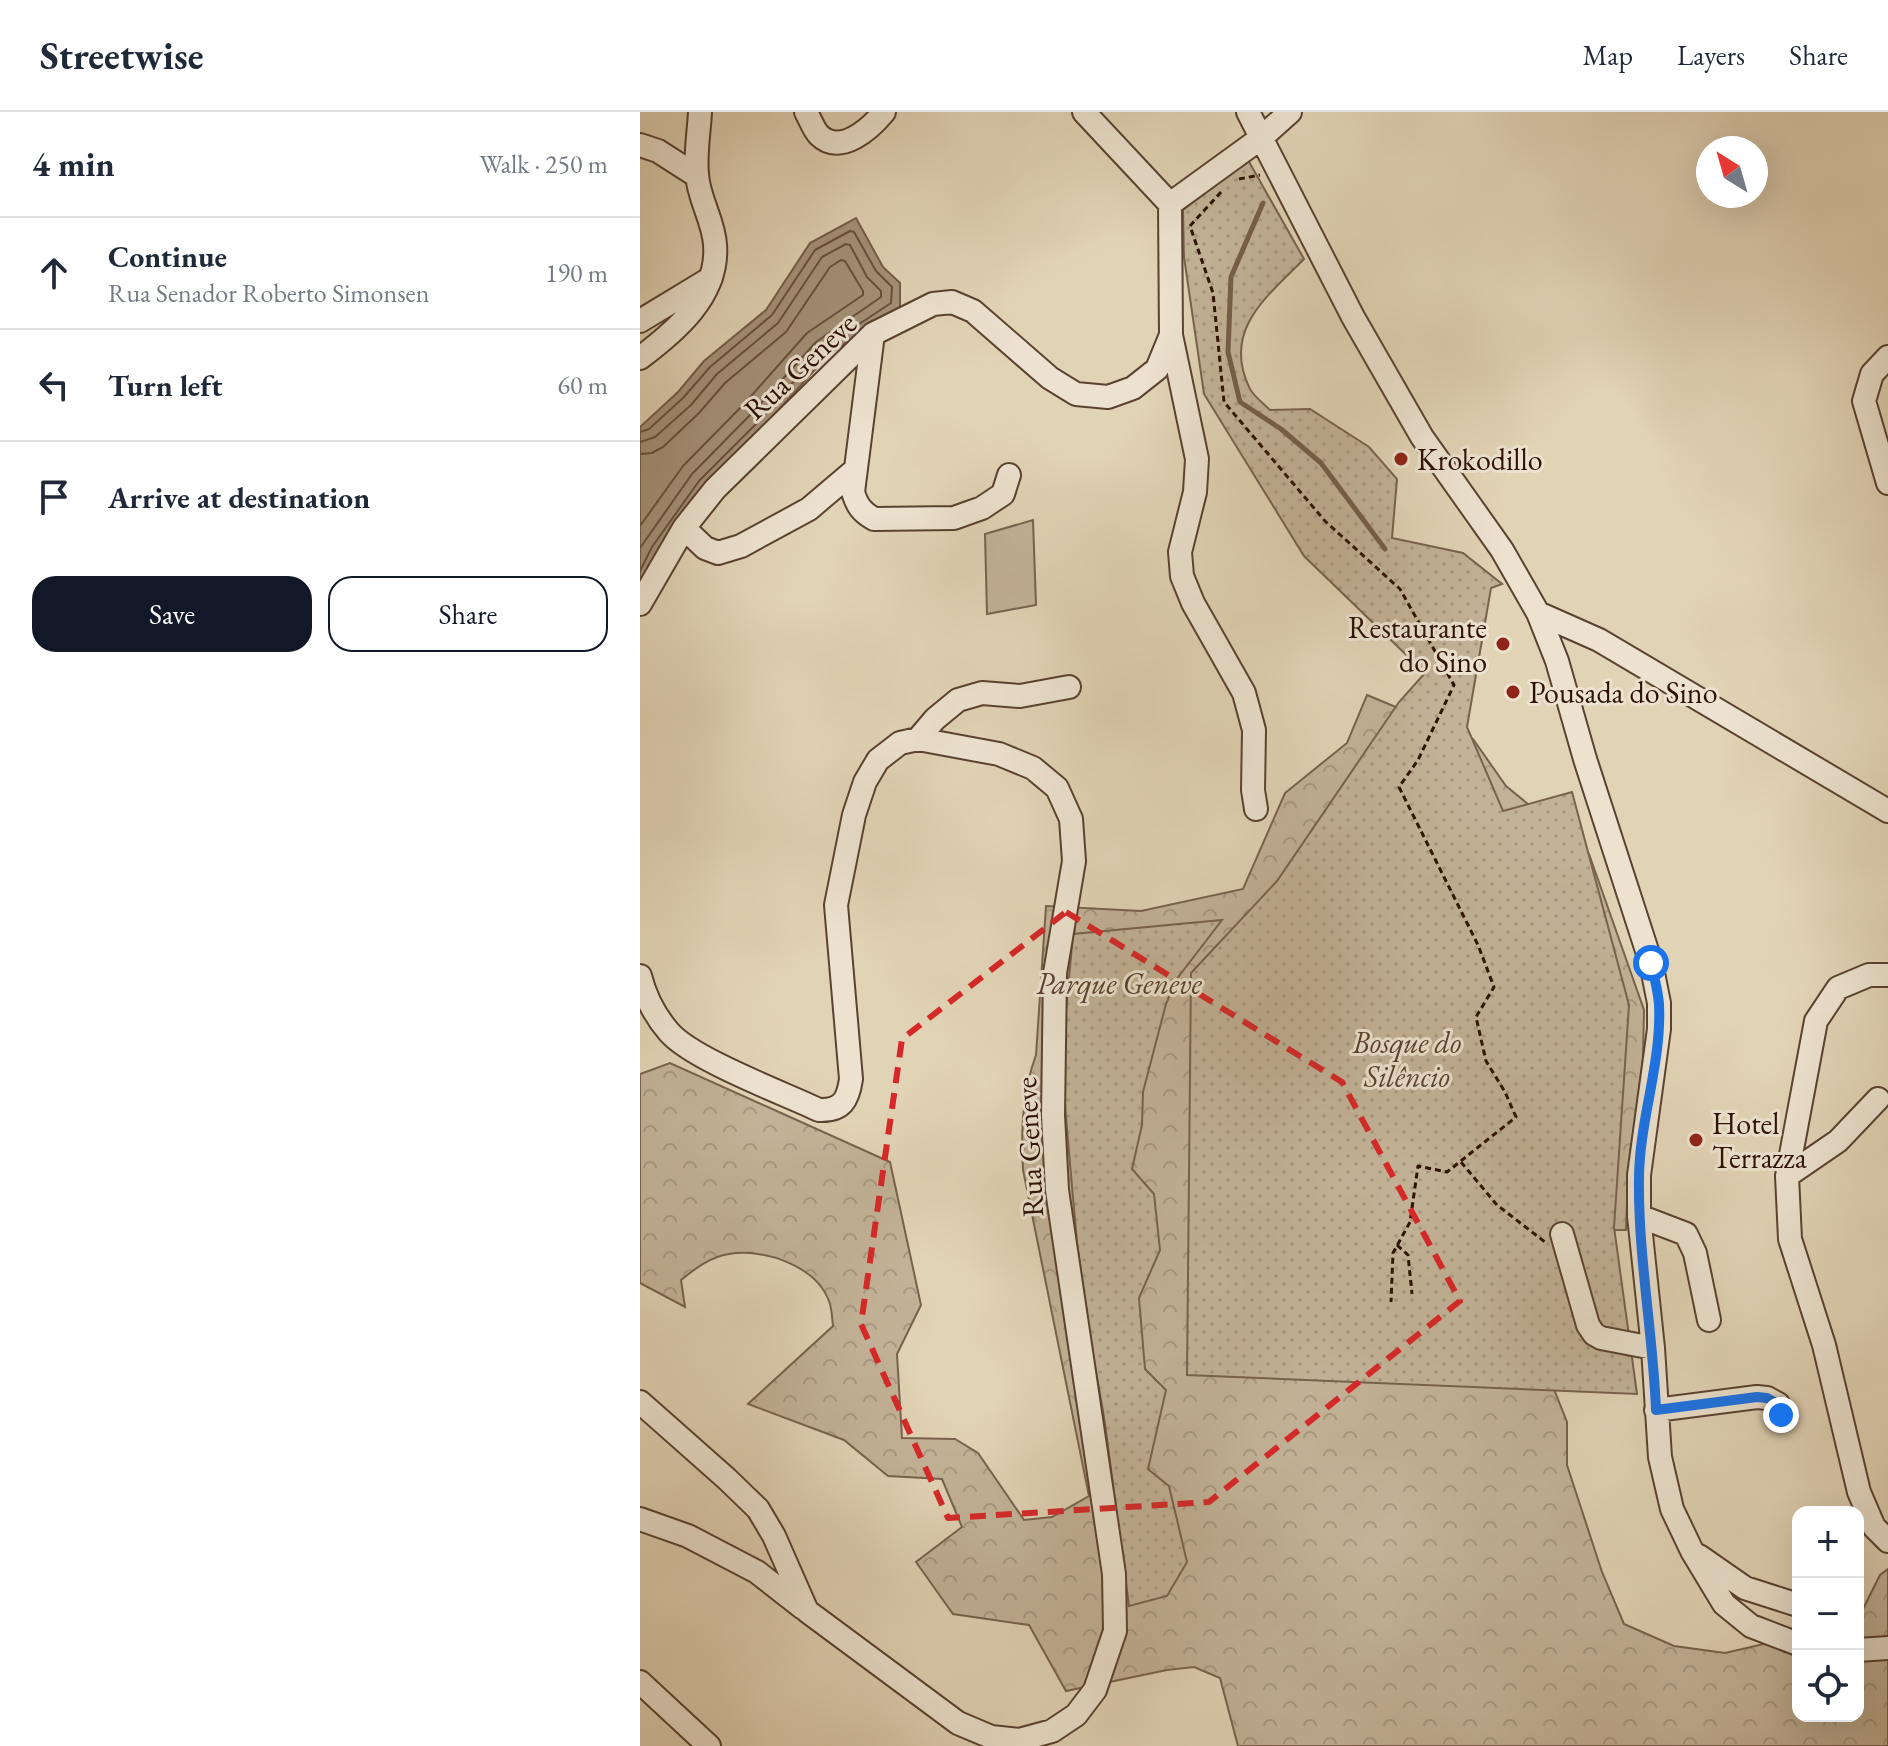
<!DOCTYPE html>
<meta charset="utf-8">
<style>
:root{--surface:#fff;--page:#f6f6f7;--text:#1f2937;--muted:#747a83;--line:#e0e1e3;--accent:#111827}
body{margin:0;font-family:"EB Garamond",serif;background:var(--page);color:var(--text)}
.controls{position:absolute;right:24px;bottom:24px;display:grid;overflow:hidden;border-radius:16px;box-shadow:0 8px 32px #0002}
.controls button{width:72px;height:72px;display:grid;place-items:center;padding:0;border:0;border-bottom:2px solid var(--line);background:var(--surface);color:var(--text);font:40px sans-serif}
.compass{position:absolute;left:1056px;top:24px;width:72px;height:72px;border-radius:50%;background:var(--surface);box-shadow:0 8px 32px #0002;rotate:323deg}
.stop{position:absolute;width:24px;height:24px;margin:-18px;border:6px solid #1a73e8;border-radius:50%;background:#fff}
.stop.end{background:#1a73e8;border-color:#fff;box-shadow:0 2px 8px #0008}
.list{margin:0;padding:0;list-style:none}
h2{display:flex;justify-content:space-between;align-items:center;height:104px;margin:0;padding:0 32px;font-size:34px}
h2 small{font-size:26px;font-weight:400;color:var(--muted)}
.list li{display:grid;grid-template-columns:52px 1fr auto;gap:24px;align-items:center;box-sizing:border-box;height:112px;padding:0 32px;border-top:2px solid var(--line)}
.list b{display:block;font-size:30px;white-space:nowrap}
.list p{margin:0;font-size:26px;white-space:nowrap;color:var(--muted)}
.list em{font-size:26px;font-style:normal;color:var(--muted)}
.actions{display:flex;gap:16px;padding:24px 32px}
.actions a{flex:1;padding:18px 0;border:2px solid var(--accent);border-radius:24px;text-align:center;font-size:28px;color:var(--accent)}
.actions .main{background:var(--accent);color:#fff}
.icon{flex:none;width:44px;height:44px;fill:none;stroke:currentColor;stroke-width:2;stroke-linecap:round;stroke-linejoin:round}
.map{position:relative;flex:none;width:1248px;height:1634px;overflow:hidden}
header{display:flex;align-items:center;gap:48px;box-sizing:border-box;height:112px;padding:0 40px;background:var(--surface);border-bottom:2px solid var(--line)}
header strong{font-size:38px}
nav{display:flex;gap:44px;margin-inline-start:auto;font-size:28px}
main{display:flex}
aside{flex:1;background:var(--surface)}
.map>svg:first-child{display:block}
.grass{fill:#c2b297;stroke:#78624d;stroke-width:2}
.forest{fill:url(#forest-crowns);stroke:#78624d;stroke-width:2}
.park{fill:url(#park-dots);stroke:#78624d;stroke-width:2}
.water{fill:#a49178;stroke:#745e49;stroke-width:2}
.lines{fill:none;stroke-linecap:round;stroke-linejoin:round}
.shore{stroke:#68513e;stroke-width:2}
.stream{stroke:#745e49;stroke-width:5}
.minor-casing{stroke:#5a4230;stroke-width:26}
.path{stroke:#2d1103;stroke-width:3;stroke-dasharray:6 4;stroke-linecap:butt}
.minor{stroke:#ece2cf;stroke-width:22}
.route{stroke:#1a73e8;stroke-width:10}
.marked{fill:none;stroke:#d62828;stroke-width:6;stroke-dasharray:16 10;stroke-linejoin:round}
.poi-dot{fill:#8f2418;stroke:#ece2cf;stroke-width:3}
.labels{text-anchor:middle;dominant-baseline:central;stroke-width:6;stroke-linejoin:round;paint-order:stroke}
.street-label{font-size:30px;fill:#2d1103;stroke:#ece2cf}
.poi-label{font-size:30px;fill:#2d1103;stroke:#ece2cf;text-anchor:start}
.park-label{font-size:30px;font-style:italic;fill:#5a412f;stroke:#ece2cf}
</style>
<header>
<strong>Streetwise</strong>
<nav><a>Map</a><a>Layers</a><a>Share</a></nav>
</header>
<main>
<aside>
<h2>4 min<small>Walk · 250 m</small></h2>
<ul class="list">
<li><svg class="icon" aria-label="ahead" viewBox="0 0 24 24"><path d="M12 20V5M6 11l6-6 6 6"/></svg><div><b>Continue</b><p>Rua Senador Roberto Simonsen</p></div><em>190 m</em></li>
<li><svg class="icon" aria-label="left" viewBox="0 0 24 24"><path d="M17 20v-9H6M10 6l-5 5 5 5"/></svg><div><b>Turn left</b></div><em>60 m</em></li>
<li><svg class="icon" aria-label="arrive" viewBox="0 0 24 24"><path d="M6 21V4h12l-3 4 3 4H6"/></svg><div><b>Arrive at destination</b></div></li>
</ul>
<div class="actions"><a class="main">Save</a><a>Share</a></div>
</aside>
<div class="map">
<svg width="1248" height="1634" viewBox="0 0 1248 1634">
<defs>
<pattern id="forest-crowns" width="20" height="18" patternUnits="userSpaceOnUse" patternTransform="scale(2)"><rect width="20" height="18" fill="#c2b297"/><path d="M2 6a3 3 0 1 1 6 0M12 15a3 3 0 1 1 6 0" fill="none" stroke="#a79880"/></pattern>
<pattern id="park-dots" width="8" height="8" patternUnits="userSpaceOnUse" patternTransform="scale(2)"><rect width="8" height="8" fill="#c2b297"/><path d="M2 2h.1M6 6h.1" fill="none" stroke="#a79880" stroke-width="1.8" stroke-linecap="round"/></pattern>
</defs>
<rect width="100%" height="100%" fill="#e1d3b5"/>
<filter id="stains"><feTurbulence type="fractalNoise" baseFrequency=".0025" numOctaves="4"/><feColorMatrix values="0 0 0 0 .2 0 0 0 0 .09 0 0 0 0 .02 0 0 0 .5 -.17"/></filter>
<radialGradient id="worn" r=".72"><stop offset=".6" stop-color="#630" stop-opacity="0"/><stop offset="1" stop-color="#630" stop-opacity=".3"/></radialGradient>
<!-- grass -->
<path class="grass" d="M393,408L396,493L347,502L345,422Z"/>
<!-- forest -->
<path class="forest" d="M727,583L833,627L866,674L949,742L1004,898L1003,946L988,1068L986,1118H931L886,1207L927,1310V1353L962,1460L984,1512L1034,1534L1085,1541L1158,1524V1604H1218V1507L1240,1463L1248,1457V1634H598L580,1566L554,1555L527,1558L426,1579L389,1513L313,1502L276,1450L322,1415L302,1367L248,1364L204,1328L108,1292L193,1214C192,1206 192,1197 189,1189C176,1154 124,1136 89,1142C70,1145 56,1156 41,1168L45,1195L0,1171V962L30,951L250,1050L281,1193L257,1242L262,1326L315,1327L338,1341L384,1408L412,1405L449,1384L383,1058C381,1018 382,981 396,943L406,794L501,799L603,777L645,681L707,631Z"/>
<!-- park -->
<path class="park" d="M608,48L664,147C628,184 582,217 609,275C612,283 623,291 630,298L670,297L729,335L757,367L752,426L823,441L862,472L851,476L827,615L863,699L932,680L989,893L974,1115L997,1282L547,1263L551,861L637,769L759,590L785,561L664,444L564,282L544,145L543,98Z
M582,808L536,868L526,892L503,980L502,1013L492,1057L514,1082L520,1138L499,1186L505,1257L526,1278L508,1357L529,1374L547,1450L527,1484L489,1494L464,1305L451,1232L437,1131L426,1006L422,944L433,822Z"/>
<!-- water -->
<path class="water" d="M216,106L243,155L260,171V195L189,242L126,312L0,476V315L38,280L64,249L126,198L170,131Z"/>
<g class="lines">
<!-- shore -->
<path class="shore" d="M0,320L9,317L43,286L70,255L132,203L175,138L210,119L214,120L236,159L252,175L251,191L183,236L121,307L59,369L12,435L0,459
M0,330L15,325L51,293L77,262L138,211L182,145L206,132L210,133L227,165L241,179V185L176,230L113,300L52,362L0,436
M0,342L12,341L23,335L59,301L85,271L146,220L190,155L201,148L205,149L223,179V183L167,221L104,292L43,354L0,414"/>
<!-- stream -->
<path class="stream" d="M623,91L591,165L588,240L600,290L641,317L681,351L745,437"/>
<!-- minor casing -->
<g class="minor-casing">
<path id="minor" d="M166,0C170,7 174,18 179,23C200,44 230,17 244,0
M444,0L530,92
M608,0L713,205L782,325L862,438L898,501L917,549L945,647L1011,851L1019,891V917L999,1063V1104L1013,1236L1020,1345L1032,1397L1052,1439L1084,1492L1111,1514L1158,1532
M0,33L18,39L57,64
M530,92L621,26L650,0
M0,209L71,166
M233,222L213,380C217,394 222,400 234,407L314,406L342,396L363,382L369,363
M531,223L557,347L555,380L540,440L542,464L553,491L604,581L614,618L613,678L616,697
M1248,245L1232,262L1224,289L1248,371
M0,246C36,219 79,183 75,133C74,109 58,86 57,62C55,42 59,20 60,0
M44,416L65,436L78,441L101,434L169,397L215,358
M0,492L44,416L75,377L233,222L293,192L312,190L333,199L410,266L436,282L468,285L493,276L517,257L531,223L530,92
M898,501L959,528L1248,699
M278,627L295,607L318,588L342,581L380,584L429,575
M1248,863H1229L1198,876L1176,909L1147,1064L1150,1127L1184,1233L1219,1380L1234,1415L1248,1429
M0,864C5,884 15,904 29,920C52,947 143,981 179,998C202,999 208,988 211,967L196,793L214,703L225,670L238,648L260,631L278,627L359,642L393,656L417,676L431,707L434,749L415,861L413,1003L417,1078L474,1462L475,1519L455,1578L436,1603L412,1619L379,1628L351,1625L318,1611L167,1499L134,1424L118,1397L87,1367L0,1290
M1147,1064L1198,1029L1238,987
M999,1104L1046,1122L1055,1141L1069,1208
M922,1122L948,1213L954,1222L961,1226L1013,1236
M1016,1298L1117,1285L1127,1286L1138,1292L1141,1303
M0,1407L48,1424L117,1460L163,1496
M1059,1444L1105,1476L1158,1493
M1218,1538L1248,1536
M0,1570L69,1634"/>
</g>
<!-- path -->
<path class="path" d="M599,67L620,63
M581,80L550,114L573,181L584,290L685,409L760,477L814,573L778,648L759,675L838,833L854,875L836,905L846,949L865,980L876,1005L807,1060L778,1054L770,1110L753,1141L751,1190
M821,1050L857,1093L905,1130
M757,1133L768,1143L772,1182"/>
<!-- minor -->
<use href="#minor" class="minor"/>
</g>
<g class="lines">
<!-- route -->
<path class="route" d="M1011,851C1014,864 1018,879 1019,892C1022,951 999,1009 999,1067C998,1144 1013,1221 1016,1298L1117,1285L1127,1286L1138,1292L1141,1303"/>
</g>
<!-- marked area -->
<path class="marked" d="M426,800L702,970L820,1189L569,1390L308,1406L221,1212L262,927Z"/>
<!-- markers -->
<g class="poi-dot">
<circle cx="761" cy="347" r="8"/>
<circle cx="863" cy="532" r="8"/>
<circle cx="873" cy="580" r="8"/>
<circle cx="1056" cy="1028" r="8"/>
</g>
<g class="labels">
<!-- street labels -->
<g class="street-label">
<text transform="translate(160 254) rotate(-43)">Rua Geneve</text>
<text transform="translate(389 1035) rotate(-93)">Rua Geneve</text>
</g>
<!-- poi labels -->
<g class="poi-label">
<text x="777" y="347">Krokodillo</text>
<text x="847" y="515" text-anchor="end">Restaurante<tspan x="847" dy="34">do Sino</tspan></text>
<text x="889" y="580">Pousada do Sino</text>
<text x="1072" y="1011">Hotel<tspan x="1072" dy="34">Terrazza</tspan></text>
</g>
<!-- park labels -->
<g class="park-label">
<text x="479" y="871">Parque Geneve</text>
<text x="767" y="930">Bosque do<tspan x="767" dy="34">Silêncio</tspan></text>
</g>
</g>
<rect width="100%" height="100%" filter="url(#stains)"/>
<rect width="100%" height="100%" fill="url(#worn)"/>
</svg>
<div class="controls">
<button>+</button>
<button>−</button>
<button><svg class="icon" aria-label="locate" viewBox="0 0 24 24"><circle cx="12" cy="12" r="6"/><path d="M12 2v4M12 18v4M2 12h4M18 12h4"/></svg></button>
</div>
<svg class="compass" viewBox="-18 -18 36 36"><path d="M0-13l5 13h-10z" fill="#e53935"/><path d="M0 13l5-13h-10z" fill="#747a83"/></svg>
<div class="stop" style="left:1011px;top:851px"></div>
<div class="stop end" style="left:1141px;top:1303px"></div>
</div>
</main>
